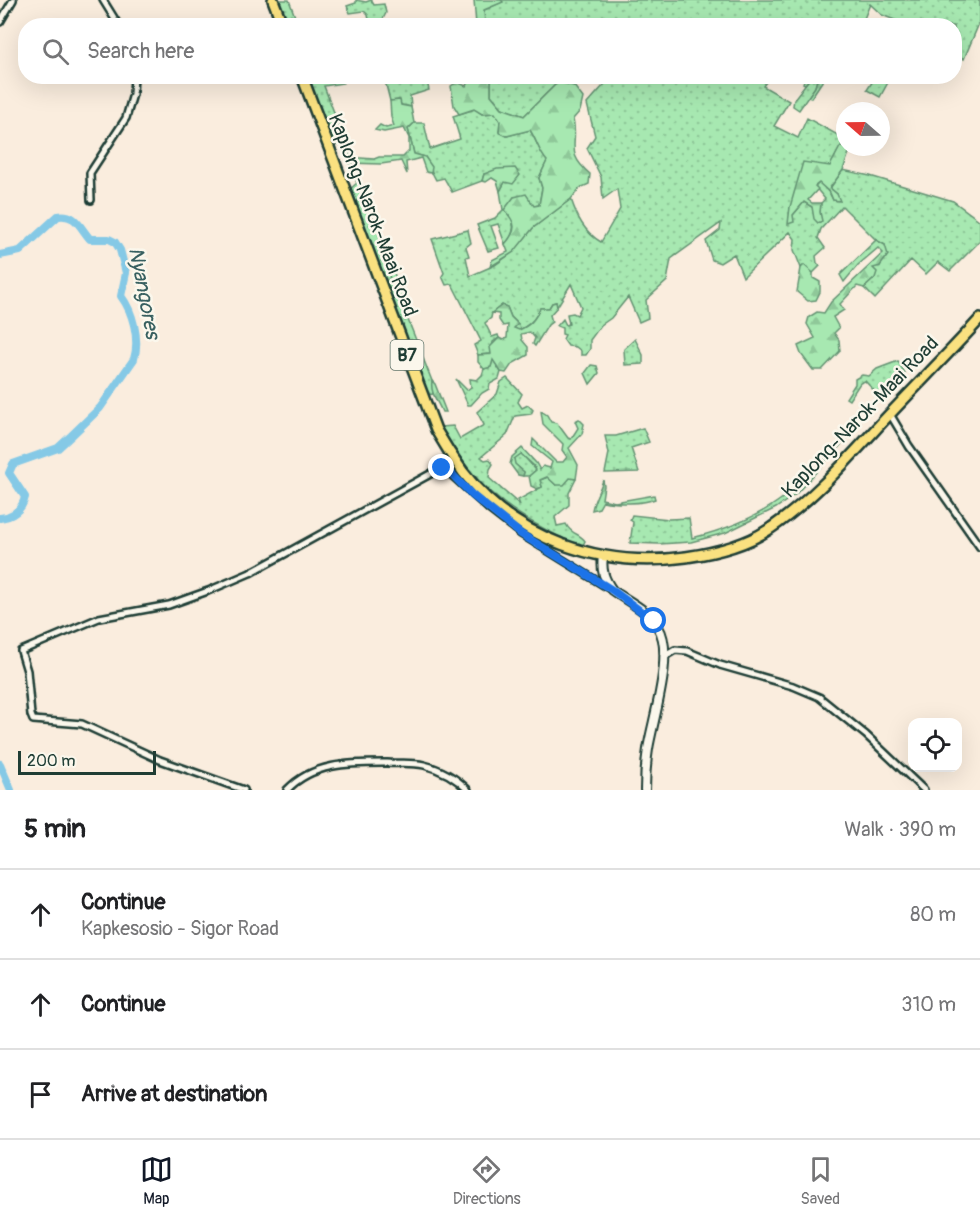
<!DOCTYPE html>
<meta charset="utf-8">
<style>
:root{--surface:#fff;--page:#f2f2f2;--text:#202124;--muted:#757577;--line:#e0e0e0;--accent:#111827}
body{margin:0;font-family:Pangolin,sans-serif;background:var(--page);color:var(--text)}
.controls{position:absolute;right:18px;bottom:18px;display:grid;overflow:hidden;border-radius:12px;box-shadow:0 6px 24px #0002}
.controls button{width:54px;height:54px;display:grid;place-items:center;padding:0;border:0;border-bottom:2px solid var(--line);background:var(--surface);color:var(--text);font:30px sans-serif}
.compass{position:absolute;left:836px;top:102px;width:54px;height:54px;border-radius:50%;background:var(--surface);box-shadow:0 6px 24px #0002;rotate:290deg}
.scale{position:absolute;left:18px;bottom:15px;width:138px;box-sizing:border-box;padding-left:6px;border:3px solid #1f3d34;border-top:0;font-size:16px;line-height:21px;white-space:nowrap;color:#1f3d34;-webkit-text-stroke:4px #fbf7ec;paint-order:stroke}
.stop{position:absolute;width:18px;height:18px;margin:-14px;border:4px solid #1a73e8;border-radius:50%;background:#fff}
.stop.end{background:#1a73e8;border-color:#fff;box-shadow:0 2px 6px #0008}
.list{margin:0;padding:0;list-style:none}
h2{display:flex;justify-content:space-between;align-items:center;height:78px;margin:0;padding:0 24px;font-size:26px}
h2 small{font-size:20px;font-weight:400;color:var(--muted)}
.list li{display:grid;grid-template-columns:39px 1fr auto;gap:18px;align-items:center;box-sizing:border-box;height:90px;padding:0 24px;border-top:2px solid var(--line)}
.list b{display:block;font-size:22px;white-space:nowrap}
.list p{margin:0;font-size:20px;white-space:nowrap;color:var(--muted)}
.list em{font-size:20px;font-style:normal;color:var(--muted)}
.icon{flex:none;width:33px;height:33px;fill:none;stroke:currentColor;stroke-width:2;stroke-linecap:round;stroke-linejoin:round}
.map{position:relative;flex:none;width:980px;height:790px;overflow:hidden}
.search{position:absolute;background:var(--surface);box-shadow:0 6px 24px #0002;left:18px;right:18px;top:18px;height:66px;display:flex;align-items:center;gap:15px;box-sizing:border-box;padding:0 21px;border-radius:24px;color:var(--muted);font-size:22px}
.sheet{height:348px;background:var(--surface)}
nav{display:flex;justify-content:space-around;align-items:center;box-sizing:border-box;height:84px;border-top:2px solid var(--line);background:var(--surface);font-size:16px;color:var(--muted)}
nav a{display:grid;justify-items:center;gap:3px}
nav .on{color:var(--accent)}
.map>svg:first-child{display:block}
.grass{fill:url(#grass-dots);stroke:#639272;stroke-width:1.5}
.forest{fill:url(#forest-firs);stroke:#639272;stroke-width:1.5}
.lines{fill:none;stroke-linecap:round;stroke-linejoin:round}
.river{stroke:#85c9e6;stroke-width:8}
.street-casing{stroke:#1f3d34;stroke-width:10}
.secondary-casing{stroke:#1f3d34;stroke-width:12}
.highway-casing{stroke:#1f3d34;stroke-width:14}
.street{stroke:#fbf7ec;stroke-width:5}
.secondary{stroke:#fbf7ec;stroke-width:8}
.highway{stroke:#fae180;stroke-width:9}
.route{stroke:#1a73e8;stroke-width:8}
.labels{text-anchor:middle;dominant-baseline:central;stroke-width:5;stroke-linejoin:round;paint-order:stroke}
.shield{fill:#fbf7ec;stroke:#61756b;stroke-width:1.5}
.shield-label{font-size:18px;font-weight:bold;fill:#1f3d34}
.street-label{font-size:20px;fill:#1f3d34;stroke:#fbf7ec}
.water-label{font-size:21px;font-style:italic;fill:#386060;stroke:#fbf7ec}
</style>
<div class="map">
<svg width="980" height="790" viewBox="0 0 980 790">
<defs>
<pattern id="grass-dots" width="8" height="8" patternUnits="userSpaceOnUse" patternTransform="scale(1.5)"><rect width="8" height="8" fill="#a7e8b1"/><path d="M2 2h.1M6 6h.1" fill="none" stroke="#8fc899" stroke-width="1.8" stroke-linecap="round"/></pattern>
<pattern id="forest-firs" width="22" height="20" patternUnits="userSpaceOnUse" patternTransform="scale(1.5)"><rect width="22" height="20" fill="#a7e8b1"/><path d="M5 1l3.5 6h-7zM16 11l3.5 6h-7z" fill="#8fc899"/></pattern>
</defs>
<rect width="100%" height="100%" fill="#faedde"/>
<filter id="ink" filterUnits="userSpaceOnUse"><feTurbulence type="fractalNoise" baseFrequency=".0167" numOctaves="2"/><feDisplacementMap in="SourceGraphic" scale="12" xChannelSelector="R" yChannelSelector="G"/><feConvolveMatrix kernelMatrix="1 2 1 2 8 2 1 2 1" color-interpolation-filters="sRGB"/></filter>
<g filter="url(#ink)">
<!-- grass -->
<path class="grass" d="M278,0H289L298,25H288Z
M356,0L366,2L371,0L374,5L384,4L386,13L383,19L370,24L368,15L364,11L350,13L347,6L356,3Z
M501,0H980V21L964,59L955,53L954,26L905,25V24L882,15L870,4L861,26H485L484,10L502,2Z
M612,76L770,77L763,86L789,101L774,126L798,138L807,118L845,139L830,166L790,207L789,224L793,215L804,202L820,212L821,203L825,199L815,187L820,182L830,194L833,200L837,194L830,188L843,170L870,176L953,201L980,221V241L950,271L938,262L926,274L911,260L875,299L864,288L875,278L873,267L880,266L885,245L876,240L842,206L821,229L818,238L825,248L816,256L817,263L820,266L813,273L804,265L801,268L794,250L795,239L790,232L743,277L734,254L720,263L712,260L706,241L720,230L721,223L671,259L667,281L646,300L648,318L639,322L628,297L611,318L601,325L590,340V349L586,355H581V351L576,347L568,346L563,339L565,335L562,334V328L557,326L563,319L566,325L569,324L567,314L573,313L577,315L581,307L571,284L557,307L556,302L552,303L549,308H540C535,320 529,325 518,331L514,327L518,324L511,317L507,307L502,305L492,313L491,318L485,323L492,337L498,335L499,338L493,342L491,354L478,355L474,345L481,341L452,284L446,285L442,276L444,273L432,239L468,230L471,243L466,247L469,256L466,257L470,276L495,265L513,252L533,228L571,199C577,217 584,232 601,242L620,209L617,189L603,199L601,177L587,148L595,136L587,104Z
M876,76L891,77L880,97L867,90Z
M307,77H342L343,83L324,86L351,157H348L343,146L333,144Z
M396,77H426L429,90L410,96L411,107L401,105L399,100L390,101L385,81L396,79Z
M491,77H577L574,86L558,82L524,116L502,108L491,95Z
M810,78L817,80L815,87L799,110L793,106L794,99Z
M475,109L482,114L495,113L500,121L499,132L507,136L530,130C537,141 539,152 547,161L539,178L542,188L539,205L534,206L514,197L509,205C513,222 518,230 505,244L498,224L491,226L499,248L488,251L477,225L495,218L503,210L500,191L505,182L484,174L482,181L452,192L444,178L436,180C431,172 430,165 425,157L414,154L408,129L414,123H424L430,149L460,139L453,116Z
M349,163H352L388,258L386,259L390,280L396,289L432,381L433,394L426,395L349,190L357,183Z
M635,339L643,355V364L625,365L624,349Z
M493,359L501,372L499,379L490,384L489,389L482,393L471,405H468L456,379L467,390L471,387L470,379L477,380L482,375L484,369L491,367Z
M898,361L905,373L899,383L882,399L865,381L860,383L849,400L846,398L855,384V379L862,375L869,376L877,369Z
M591,365L597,366L599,373L590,384L585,373Z
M507,378L522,394L518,402L522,408L528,405L533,410L531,414L515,416L507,435L481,457L485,460L489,459L493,464L490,469L489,478L520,505L518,500L542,487L540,480L548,477L556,485L570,478L576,479L569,493V505L555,517L557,526L566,524C571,535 580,533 585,541L582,547C514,517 478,492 441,427L453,426L460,439L484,425L477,412L497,394L501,382Z
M861,423L796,494L776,508L725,533L691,542L659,544L630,543L633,522L630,520L632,515L669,519L689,518L692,538C724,530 757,518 784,497C811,475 836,448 861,423Z
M643,428L649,442L631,448L639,472L605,473L609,453L605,436H616Z
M521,453L536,470L529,476H523L524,472L514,464V459Z"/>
<!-- forest -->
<path class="forest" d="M474,0H501L503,2L484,10L485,25H476Z
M477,77H491V95L502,108L524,116L558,82L574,86L583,98L580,111L573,119C579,145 564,152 590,174L589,184L580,188L571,199L533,228L514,252L490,267L492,260L508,252L505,244C518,230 516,222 504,210L514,197L526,194L534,206L539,205L542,188L539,178L547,161C539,152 537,141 530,130L507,136L499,132L500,121L495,113L482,114L474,109L459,114L454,106L451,86L457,82L466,86L469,79L477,80Z
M805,77H825L811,98L808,97L815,87L817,80L810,78L805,84L803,83Z
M400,100L401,105L411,107L414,123L408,129L414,154L425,157L432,167L431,173L426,172L421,158L406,162L407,174L401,161L381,164L349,163L348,157L374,159L379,157H403L409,151V138L404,128L384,132L375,130L380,125L386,128L394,126L391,117L390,101Z
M840,147L847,148L849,153L843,170L830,188L837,194L840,201L833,200L830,193L819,183L815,186L818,189L808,200L812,203H821L820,212L822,221L818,223L814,219L812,207L804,202L793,215L794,222L788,224L790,207L803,162L830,166Z
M515,168L520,175L513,184L505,182L500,191L497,181L492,178L486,182L482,181L484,174L497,169Z
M876,240L885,245L888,255L880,266L873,268L877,272L875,278L864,288L857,286L840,304L844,310L833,317L839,328L834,333L839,340L840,351L822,370H813L801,354L798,346L815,338L807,324L809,317L817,312L824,313L831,302L883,253L878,248L858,265L844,282L840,275Z
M388,258C394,265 392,268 395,276C398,285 403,291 404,300H400L396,289L390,280L386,259Z
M804,265L813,273V278L820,282V292L816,300L808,301L797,292L801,268Z
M556,302L557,307L550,315L552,322L548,325L535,346L533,344L535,338L530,332L521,334L522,340L528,347V355L512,364L506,373L501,372L493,360L491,367L484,369L478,362V355L491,354L490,347L499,338L503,340L507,338L508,325L503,326L499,320V314L492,313L502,305L507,307L511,317L518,324L514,328L519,330C530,325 535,320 540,308H549L552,303Z
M432,381L435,384L446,412H442C438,402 430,393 432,381Z
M541,411L547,415L551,422L557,423L568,438L571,439L578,428L575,421L579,419L584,424L582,434L569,448L578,465L576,479L570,478L564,485H556L547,477L540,480L542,487L537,489L531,486L529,476L536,470L534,466L521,454L514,459L515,464L524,472L523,476L518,475L510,464L512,457L522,448L536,463L540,470L543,466L550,468L552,462L532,446L533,439L556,462H563L567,457L562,450L563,444L543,424Z
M603,480L604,486L602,499L615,502L654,495L655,499C644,504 615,504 603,501L599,508L592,510C594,499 600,490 603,480Z"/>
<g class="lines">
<!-- river -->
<path class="river" d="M0,255L20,251L58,216C76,213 80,228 90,239H109L115,242L120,250L126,273L121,296C133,312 140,339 134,359L100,408L71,436L58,448L13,464L9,473L25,497C22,510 12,517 0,518
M0,764L11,790"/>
<!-- street casing -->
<g class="street-casing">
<path id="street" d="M103,0L119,26
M0,22L13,0
M91,200L90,173L126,118L133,94L134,76
M890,414L909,446L980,547
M665,656L675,650L687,651L720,665L793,686L819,697L866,735L924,790
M244,790L160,760L82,724L33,720L31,715L27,671L21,651L99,618L169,605L208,591L250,573L443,467L490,510L521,534L610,589
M287,790C313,762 352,763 387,763C399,764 412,762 424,765C440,769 456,778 468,790"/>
</g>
<!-- secondary casing -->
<g class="secondary-casing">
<path id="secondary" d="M603,556C601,570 604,579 612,590C627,601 648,610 658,627C675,653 653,718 648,749C646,762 645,776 645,790"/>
</g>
<!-- highway casing -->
<g class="highway-casing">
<path id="highway" d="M273,0L283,26
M302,76L436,430C444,444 453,458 463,472C515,540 602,569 686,557C713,553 744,546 768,530C813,500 849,458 886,418C917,385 949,353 980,319"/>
</g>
<!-- street -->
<use href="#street" class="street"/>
<!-- secondary -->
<use href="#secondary" class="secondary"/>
<!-- highway -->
<use href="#highway" class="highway"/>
</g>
</g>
<g class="lines" filter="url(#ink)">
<!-- route -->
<path class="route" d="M442,468H446L472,495L521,534L612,590L654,621"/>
</g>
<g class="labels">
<!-- shield labels -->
<rect class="shield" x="390.5" y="340" width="33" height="30" rx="4.5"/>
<g class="shield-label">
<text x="407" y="355">B7</text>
</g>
<!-- street labels -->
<g class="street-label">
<text transform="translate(373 215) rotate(69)">Kaplong-Narok-Maai Road</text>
<text transform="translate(860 417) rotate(-46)">Kaplong-Narok-Maai Road</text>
</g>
<!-- water labels -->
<g class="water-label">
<text transform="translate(144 293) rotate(79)">Nyangores</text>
</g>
</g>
</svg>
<div class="controls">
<button><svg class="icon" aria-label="locate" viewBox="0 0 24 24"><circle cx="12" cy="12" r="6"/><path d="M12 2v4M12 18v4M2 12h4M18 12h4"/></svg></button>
</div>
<svg class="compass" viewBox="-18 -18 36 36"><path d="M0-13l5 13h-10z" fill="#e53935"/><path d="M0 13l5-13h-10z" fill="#757577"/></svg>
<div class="scale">200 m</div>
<div class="stop" style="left:654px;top:621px"></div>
<div class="stop end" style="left:442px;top:468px"></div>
<div class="search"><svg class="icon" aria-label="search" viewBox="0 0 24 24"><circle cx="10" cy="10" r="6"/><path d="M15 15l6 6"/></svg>Search here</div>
</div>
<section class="sheet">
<h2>5 min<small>Walk · 390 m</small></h2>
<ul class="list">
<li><svg class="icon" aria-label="ahead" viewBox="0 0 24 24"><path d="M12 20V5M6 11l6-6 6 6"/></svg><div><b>Continue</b><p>Kapkesosio - Sigor Road</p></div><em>80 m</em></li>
<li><svg class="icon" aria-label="ahead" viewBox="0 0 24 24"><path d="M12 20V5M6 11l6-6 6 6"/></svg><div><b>Continue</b></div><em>310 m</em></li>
<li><svg class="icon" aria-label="arrive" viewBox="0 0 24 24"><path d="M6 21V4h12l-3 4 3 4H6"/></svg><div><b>Arrive at destination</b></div></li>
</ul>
</section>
<nav>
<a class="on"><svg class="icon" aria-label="map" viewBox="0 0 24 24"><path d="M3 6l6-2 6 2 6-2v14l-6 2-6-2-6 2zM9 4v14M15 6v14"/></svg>Map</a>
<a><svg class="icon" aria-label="directions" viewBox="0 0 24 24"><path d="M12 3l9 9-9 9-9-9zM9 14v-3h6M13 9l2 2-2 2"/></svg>Directions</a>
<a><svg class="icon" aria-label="saved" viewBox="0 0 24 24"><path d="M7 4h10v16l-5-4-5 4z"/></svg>Saved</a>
</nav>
